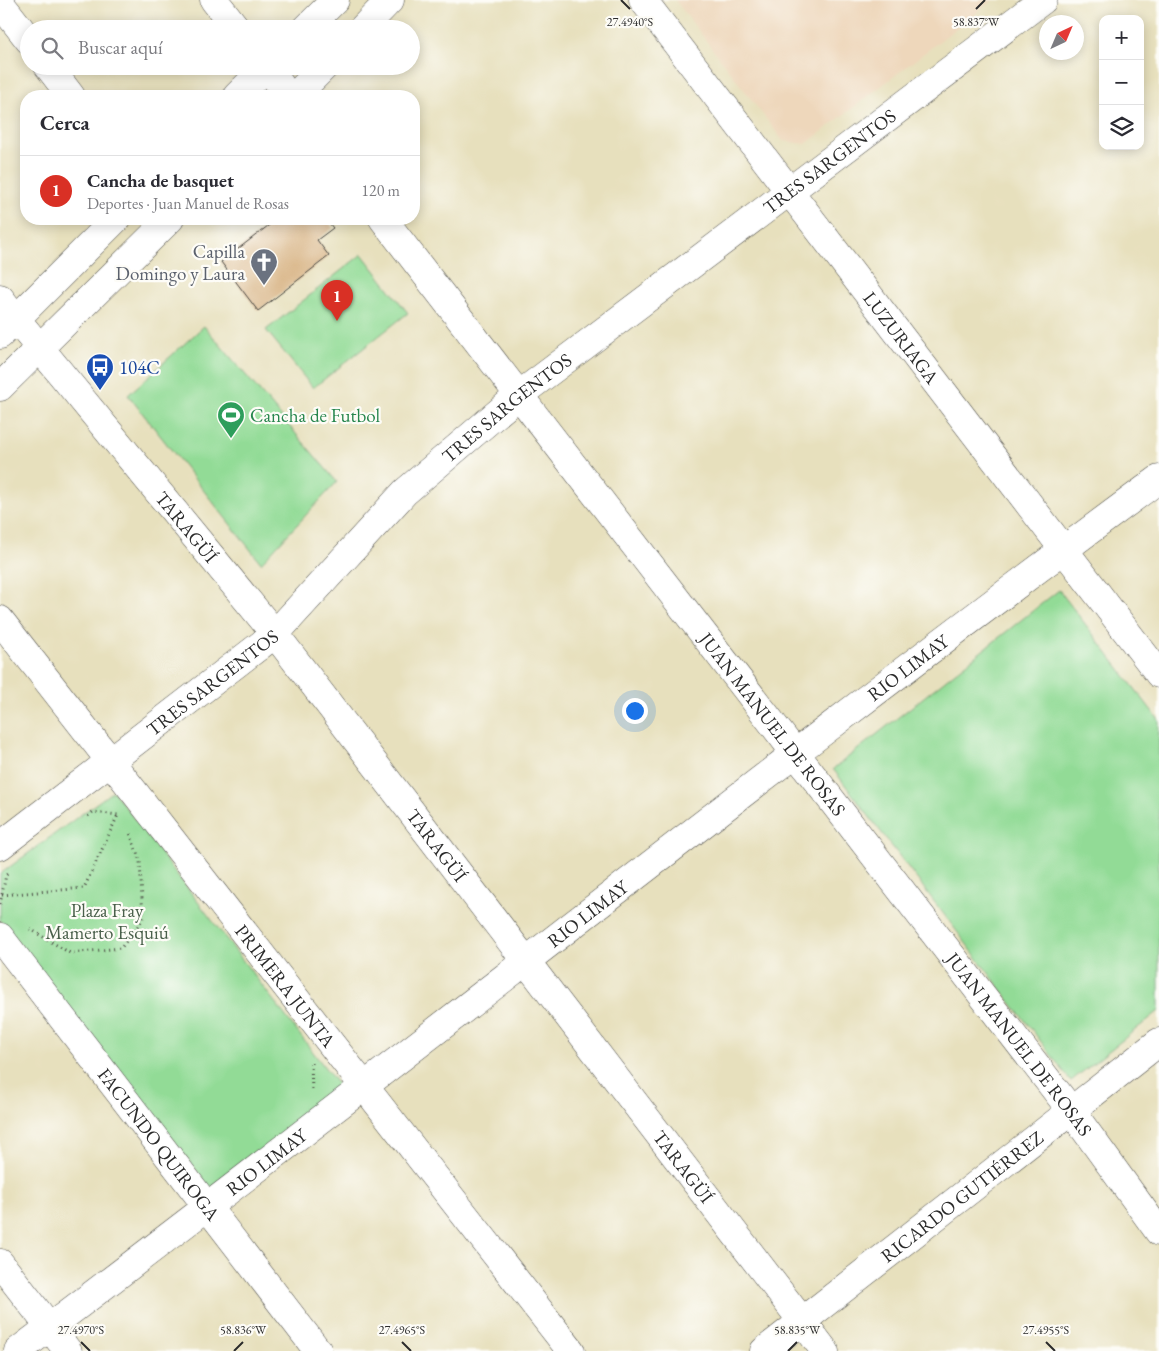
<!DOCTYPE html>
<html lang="es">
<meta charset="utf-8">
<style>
:root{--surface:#fff;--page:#f2f2f3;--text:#2b2b33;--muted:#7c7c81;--line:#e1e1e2;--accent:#d93025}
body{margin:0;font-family:"EB Garamond",serif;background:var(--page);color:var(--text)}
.controls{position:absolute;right:15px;top:15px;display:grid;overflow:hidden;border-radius:10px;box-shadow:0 2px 12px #0003}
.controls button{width:45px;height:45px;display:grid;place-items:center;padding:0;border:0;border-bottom:1px solid var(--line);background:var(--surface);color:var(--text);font:25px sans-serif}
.compass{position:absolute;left:1039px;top:15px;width:45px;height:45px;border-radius:50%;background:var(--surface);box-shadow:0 2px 12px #0003;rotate:44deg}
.you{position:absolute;left:634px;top:710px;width:18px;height:18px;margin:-12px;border:4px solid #fff;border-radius:50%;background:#1a73e8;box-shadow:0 0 0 8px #1a73e833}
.badge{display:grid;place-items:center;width:32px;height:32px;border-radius:50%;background:var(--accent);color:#fff;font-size:16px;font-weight:700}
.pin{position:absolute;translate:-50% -41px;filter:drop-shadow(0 1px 2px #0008)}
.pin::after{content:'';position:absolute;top:26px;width:18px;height:15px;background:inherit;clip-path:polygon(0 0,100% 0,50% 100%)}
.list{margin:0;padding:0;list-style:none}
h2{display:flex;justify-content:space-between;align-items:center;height:65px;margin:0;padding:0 20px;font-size:21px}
h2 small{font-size:16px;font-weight:400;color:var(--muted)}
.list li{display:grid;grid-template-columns:32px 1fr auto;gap:15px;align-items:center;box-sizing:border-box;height:70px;padding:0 20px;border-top:1px solid var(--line)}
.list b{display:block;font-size:19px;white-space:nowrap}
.list p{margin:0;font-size:16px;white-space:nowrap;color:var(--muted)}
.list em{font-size:16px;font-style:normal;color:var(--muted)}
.icon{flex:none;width:28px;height:28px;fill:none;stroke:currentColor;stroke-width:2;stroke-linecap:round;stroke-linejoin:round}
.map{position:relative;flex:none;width:1159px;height:1351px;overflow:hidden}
.search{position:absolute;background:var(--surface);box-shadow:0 2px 12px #0003;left:20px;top:20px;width:400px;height:55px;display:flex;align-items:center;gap:12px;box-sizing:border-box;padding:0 18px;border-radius:28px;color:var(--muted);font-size:19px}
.panel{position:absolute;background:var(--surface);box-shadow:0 2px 12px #0003;left:20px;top:90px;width:400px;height:135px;border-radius:20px}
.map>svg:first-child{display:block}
.built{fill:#eed7bb}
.green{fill:#92db96;stroke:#5e8360}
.building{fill:#d9b688}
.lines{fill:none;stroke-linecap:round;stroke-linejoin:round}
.street-casing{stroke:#474641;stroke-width:29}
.secondary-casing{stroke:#474641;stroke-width:29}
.path{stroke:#474641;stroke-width:3;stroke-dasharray:1 4;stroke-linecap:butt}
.street{stroke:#fff;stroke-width:28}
.secondary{stroke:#fff;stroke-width:28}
.ticks{fill:none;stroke:#2b2b2b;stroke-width:2}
.labels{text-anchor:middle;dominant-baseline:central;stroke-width:4.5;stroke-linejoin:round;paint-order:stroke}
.street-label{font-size:19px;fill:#2b2b2b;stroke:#fdfcf7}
.worship-label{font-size:19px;fill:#5b616d;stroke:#fdfcf7;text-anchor:end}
.transit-label{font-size:19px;fill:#164399;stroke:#fdfcf7;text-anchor:start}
.leisure-label{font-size:19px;fill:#27864d;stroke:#fdfcf7;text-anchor:start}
.park-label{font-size:19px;fill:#4a604b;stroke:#fdfcf7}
.ticks-label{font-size:12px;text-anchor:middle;fill:#2b2b2b;stroke:#fdfcf7;stroke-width:4.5;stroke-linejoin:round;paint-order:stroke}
</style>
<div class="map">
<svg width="1159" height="1351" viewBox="0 0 1159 1351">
<rect width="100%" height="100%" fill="#fdfcf7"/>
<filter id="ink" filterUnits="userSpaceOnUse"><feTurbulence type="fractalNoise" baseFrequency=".02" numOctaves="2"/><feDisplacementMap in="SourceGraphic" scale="10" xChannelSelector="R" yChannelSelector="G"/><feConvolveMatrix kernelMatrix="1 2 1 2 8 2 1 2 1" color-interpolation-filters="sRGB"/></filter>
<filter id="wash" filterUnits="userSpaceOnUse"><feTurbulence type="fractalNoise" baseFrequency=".0096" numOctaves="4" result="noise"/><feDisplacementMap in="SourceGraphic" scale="20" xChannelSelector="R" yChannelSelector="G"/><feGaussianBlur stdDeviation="1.12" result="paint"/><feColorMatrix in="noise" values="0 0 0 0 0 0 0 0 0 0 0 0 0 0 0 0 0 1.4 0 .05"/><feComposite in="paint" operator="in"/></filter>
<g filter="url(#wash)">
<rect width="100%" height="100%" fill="#e7e0bd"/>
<!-- built -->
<path class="built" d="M675,0H993L806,144L783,141Z"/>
<!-- green -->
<path class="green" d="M362,254L408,313L313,388L266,330Z
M204,326L337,482L261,563L128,395Z
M1059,590L1159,720V1011L1071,1081L833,769Z
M113,791L349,1099L218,1198L0,920V874Z"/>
<g id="blocks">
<!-- building -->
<path class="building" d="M277,219H300L303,223L308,219H326L333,228L317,240L329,256L258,311L221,262Z"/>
</g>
</g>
<g filter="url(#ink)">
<use href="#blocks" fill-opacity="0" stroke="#474641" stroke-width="1"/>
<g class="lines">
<!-- street casing -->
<g class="street-casing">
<g id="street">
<path d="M214,0L237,29"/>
<path id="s1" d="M643,0L1159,674"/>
<path d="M0,3L29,40"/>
<path d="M48,66L71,96"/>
<path d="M267,66L288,96"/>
<path id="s2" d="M383,219L1070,1109L1159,1232"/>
<path d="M0,298L16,319"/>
<path id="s3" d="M0,620L571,1351"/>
<path id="s4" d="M0,846L275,634L405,492L519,395L1043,0"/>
<path id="s5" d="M0,937L318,1351"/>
<path d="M0,1263L68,1351"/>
<path id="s6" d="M18,1351C400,1063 774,763 1159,479"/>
<path id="s7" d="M764,1351L1159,1042"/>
</g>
</g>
<!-- secondary casing -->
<g class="secondary-casing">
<g id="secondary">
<path d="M306,29L335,0"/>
<path d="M362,29L390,0"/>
<path d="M237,96L267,66"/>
<path d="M295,96L325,66"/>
<path id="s8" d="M16,319L275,634L825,1351"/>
<path d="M0,335L116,219"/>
<path d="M0,387L170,219"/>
</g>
</g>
<!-- path -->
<path class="path" d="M88,816L93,812L118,815
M2,895L84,888L118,815
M0,904L6,875L10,872
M30,929L70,953L121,948L143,919L140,861L130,833
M311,1063L312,1091"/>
<!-- street -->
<use href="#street" class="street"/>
<!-- secondary -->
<use href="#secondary" class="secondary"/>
</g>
</g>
<!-- ticks -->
<path class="ticks" d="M621,0L630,9M976,9L985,0M81,1342L90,1351M402,1342L411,1351M1046,1342L1055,1351M234,1351L243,1342M788,1351L797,1342"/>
<!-- icons -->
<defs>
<g id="church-pin" transform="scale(1.4375)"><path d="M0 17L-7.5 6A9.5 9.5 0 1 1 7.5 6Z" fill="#6b7280" stroke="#fdfcf7"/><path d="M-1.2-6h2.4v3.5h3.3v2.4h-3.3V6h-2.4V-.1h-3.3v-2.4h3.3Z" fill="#fff"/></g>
<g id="bus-pin" transform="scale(1.4375)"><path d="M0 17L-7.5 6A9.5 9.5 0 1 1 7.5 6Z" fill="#1a4fb4" stroke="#fdfcf7"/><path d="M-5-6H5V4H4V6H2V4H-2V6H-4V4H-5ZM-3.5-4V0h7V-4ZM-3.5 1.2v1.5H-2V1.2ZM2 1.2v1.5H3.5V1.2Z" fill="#fff"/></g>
<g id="stadium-pin" transform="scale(1.4375)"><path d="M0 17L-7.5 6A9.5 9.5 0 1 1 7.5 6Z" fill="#2e9e5b" stroke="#fdfcf7"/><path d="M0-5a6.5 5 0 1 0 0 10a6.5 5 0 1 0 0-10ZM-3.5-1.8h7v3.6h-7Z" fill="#fff"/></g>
</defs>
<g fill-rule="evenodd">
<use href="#church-pin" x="264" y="262"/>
<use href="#bus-pin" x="100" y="367"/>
<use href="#stadium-pin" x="231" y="415"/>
</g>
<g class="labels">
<!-- street labels -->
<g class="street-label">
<text stroke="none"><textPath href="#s4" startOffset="1078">TRES SARGENTOS</textPath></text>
<text stroke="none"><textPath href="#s1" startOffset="425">LUZURIAGA</textPath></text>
<text stroke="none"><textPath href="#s4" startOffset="672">TRES SARGENTOS</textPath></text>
<text stroke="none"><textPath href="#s8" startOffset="269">TARAGÜÍ</textPath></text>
<text stroke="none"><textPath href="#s6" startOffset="1122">RIO LIMAY</textPath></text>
<text stroke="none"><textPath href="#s4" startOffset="268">TRES SARGENTOS</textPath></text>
<text stroke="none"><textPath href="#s2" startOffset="638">JUAN MANUEL DE ROSAS</textPath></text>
<text stroke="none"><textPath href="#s8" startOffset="674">TARAGÜÍ</textPath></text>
<text stroke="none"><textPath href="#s6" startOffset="718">RIO LIMAY</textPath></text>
<text stroke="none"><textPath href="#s3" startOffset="464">PRIMERA JUNTA</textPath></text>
<text stroke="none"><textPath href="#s2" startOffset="1042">JUAN MANUEL DE ROSAS</textPath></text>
<text stroke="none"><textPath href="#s5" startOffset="261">FACUNDO QUIROGA</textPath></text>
<text stroke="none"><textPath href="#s6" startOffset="312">RIO LIMAY</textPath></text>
<text stroke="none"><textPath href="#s8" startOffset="1079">TARAGÜÍ</textPath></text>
<text stroke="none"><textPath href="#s7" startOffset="251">RICARDO GUTIÉRREZ</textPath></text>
</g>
<!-- worship labels -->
<g class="worship-label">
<text x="245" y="251">Capilla<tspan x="245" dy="22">Domingo y Laura</tspan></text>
</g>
<!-- transit labels -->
<g class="transit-label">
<text x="119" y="367">104C</text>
</g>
<!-- leisure labels -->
<g class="leisure-label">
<text x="250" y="415">Cancha de Futbol</text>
</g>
<!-- park labels -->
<g class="park-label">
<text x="107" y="910">Plaza Fray<tspan x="107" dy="22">Mamerto Esquiú</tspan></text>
</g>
</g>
<g class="ticks-label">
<text x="630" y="26">27.4940°S</text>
<text x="976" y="26">58.837°W</text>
<text x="243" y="1334">58.836°W</text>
<text x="797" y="1334">58.835°W</text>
<text x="81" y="1334">27.4970°S</text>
<text x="402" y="1334">27.4965°S</text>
<text x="1046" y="1334">27.4955°S</text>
</g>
</svg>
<div class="controls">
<button>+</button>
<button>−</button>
<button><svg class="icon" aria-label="layers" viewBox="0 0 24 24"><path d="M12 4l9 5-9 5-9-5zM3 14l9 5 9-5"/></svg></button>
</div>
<svg class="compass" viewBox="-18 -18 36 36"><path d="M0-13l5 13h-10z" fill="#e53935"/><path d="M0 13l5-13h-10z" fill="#7c7c81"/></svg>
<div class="you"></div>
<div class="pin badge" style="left:337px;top:321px">1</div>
<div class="search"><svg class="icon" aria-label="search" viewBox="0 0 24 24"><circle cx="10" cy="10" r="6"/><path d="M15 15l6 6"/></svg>Buscar aquí</div>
<section class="panel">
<h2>Cerca<small></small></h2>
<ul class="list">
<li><span class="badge">1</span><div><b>Cancha de basquet</b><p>Deportes · Juan Manuel de Rosas</p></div><em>120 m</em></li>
</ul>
</section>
</div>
